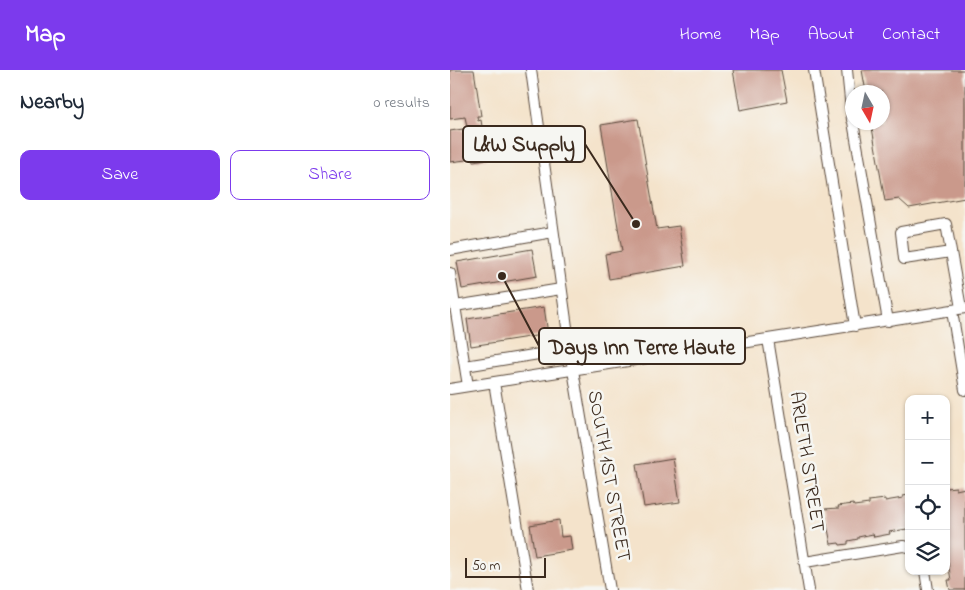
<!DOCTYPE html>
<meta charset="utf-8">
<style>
:root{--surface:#fff;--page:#f6f6f7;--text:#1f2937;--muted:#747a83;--line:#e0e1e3;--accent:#7c3aed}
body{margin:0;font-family:"Indie Flower",sans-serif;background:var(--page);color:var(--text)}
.controls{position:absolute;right:15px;bottom:15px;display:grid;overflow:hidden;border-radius:10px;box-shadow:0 1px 4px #0004}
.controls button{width:45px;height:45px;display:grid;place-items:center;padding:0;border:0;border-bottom:1px solid var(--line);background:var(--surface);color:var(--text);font:25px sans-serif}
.compass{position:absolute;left:395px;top:15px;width:45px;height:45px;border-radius:50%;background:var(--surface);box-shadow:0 1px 4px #0004;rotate:171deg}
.scale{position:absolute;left:15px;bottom:12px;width:81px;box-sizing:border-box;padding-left:5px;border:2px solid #3b2a1e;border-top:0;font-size:14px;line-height:18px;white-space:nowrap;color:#3b2a1e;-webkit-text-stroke:4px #f6f6f2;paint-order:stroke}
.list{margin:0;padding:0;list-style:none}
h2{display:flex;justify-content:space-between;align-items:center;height:65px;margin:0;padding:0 20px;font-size:21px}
h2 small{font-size:16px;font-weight:400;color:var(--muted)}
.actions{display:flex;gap:10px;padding:15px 20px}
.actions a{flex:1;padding:11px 0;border:1px solid var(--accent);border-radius:10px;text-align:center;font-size:18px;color:var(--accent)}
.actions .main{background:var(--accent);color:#fff}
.icon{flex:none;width:28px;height:28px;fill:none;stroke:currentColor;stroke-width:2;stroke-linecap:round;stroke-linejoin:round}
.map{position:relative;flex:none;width:515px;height:520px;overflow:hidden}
header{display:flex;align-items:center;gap:30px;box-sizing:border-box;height:70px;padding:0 25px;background:var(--accent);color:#fff}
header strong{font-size:24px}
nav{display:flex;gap:28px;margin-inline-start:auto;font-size:18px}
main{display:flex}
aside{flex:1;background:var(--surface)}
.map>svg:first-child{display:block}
.building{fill:#ca998b}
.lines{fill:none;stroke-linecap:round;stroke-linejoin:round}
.minor-casing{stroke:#574638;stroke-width:12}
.minor{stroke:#fff;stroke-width:10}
.labels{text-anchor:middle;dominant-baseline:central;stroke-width:5;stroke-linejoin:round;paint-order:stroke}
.street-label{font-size:20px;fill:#3b2a1e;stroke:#f6f6f2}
.leader{fill:none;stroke:#3b2a1e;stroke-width:2}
.callout-dot{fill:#3b2a1e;stroke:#f6f6f2;stroke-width:2}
.callout{fill:#f6f6f2;stroke:#3b2a1e;stroke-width:2}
.callout-label{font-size:21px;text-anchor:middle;font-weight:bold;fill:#3b2a1e}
</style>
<header>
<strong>Map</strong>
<nav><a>Home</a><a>Map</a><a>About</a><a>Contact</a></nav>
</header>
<main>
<aside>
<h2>Nearby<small>0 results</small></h2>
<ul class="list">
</ul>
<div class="actions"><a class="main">Save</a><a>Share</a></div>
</aside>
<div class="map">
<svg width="515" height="520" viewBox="0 0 515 520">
<rect width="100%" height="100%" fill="#f6f6f2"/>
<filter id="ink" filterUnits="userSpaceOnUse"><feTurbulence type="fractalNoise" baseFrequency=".02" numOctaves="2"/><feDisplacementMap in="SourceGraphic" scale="10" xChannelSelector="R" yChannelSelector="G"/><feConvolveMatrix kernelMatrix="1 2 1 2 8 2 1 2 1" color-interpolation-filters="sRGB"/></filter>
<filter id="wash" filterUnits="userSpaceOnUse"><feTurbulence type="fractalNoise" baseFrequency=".0096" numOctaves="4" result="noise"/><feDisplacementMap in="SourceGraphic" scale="20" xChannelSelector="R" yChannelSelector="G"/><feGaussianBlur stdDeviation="1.12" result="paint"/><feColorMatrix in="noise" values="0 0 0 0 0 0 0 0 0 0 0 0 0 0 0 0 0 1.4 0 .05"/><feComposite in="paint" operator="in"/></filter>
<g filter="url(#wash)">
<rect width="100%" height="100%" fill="#f4e3cb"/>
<g id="blocks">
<!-- building -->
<path class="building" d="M0,0H24L31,46H27L28,51L31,50L37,89L23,91L22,84L15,85L16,90L0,92V61L13,59V61H18L15,47L0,49Z
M283,0H331L337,31L290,40Z
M412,0H515V128L459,138L449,129L435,131L421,52H432V22H416Z
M188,49L207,159L229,156L235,196L159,209L155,184L172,181L151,55Z
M82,179L87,206L12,219L7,192Z
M94,237L98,264L21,276L17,249Z
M223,388L230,432L194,437L187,394Z
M506,417V420L515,418V520H500L498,510H501L498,492H496V418Z
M459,425V464L457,459L439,462L440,464L424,467L423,464L408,467V469L398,471V474L390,475L389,473L381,474L374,439L389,438L388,436L403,434L404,436L419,434V431L435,429V431L453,428V426Z
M109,450L111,467L120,466L122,480L85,486L80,455Z"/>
</g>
</g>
<g filter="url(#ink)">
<use href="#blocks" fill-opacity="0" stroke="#574638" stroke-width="1"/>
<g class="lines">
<!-- minor casing -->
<g class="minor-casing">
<path id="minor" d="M81,0L123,300L160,520
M364,0L405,256
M397,0L402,50
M403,52L438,251
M0,180L103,162
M501,182L454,189L451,162L496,154L511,238
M0,203L5,236
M502,241L515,320
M318,269L359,520
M15,296L120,279
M44,312L78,520
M18,316L5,236L111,219
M0,319L515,238
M355,492L453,476L459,477
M475,501L478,520"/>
</g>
<!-- minor -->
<use href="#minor" class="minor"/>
</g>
</g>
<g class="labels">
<!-- street labels -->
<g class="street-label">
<text transform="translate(356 392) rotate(81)">ARLETH STREET</text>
<text transform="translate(158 406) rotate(80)">SOUTH 1ST STREET</text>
</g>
</g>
<!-- callouts -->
<path class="leader" d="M186 154L135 74M52 206L89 276"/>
<g class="callout-dot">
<circle cx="186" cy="154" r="5"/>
<circle cx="52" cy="206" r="5"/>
</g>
<g class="callout">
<rect x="13" y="56" width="122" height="36" rx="5"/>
<rect x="89" y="258" width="206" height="36" rx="5"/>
</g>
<g class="callout-label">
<text x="74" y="81">L&amp;W Supply</text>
<text x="192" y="284">Days Inn Terre Haute</text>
</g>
</svg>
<div class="controls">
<button>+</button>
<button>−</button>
<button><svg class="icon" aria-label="locate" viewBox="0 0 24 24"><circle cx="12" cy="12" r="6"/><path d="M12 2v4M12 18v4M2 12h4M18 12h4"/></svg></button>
<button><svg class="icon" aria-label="layers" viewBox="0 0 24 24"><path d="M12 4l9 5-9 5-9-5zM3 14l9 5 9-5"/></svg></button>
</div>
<svg class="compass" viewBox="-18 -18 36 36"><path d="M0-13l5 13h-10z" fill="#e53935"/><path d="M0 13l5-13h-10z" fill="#747a83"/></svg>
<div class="scale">50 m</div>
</div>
</main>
